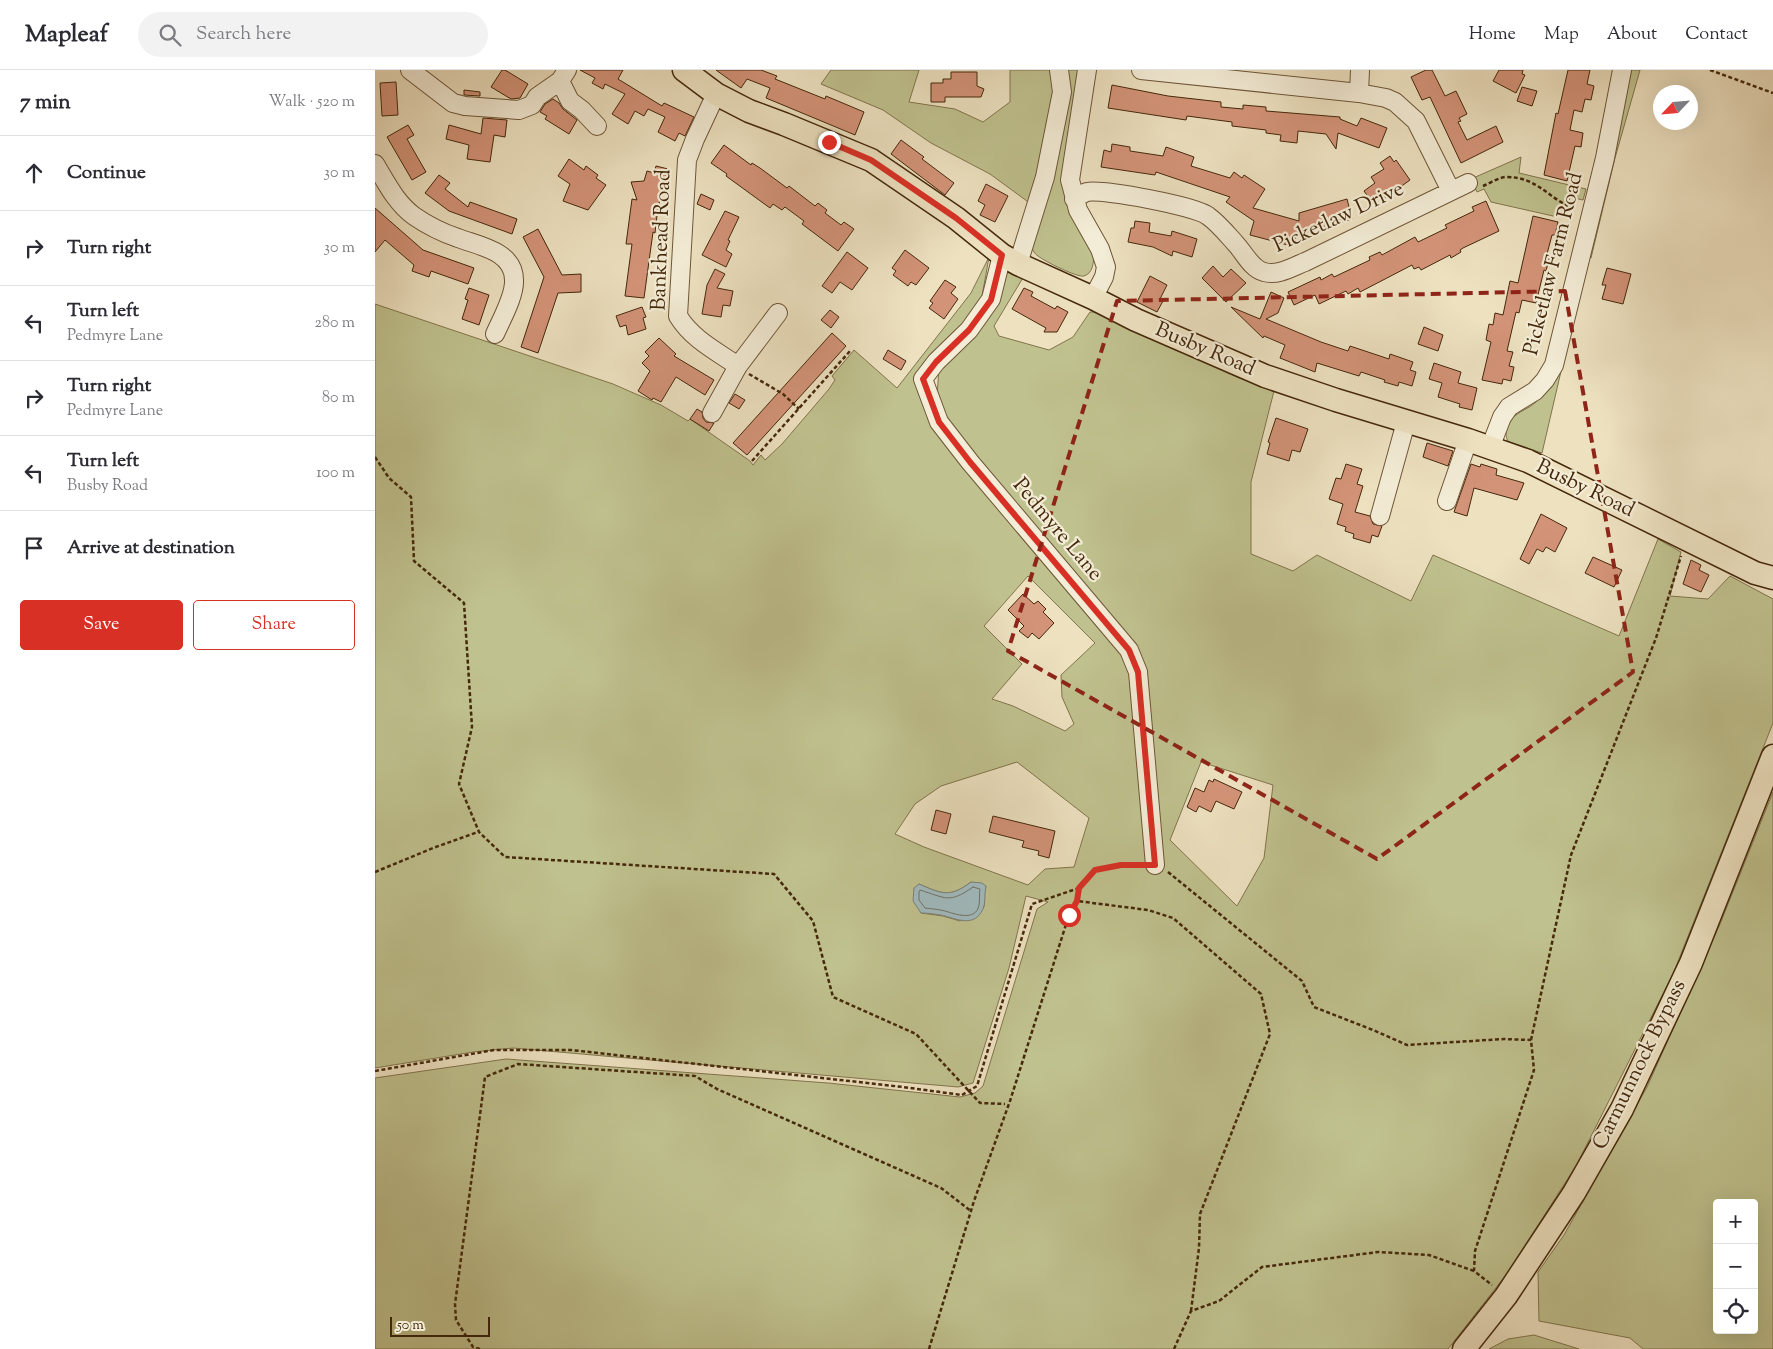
<!DOCTYPE html>
<meta charset="utf-8">
<style>
:root{--surface:#fff;--page:#f2f2f3;--text:#2b2b33;--muted:#7c7c81;--line:#e1e1e2;--accent:#d93025}
body{margin:0;font-family:"Sorts Mill Goudy",serif;background:var(--page);color:var(--text)}
.controls{position:absolute;right:15px;bottom:15px;display:grid;overflow:hidden;border-radius:5px;box-shadow:0 5px 20px #0002}
.controls button{width:45px;height:45px;display:grid;place-items:center;padding:0;border:0;border-bottom:1px solid var(--line);background:var(--surface);color:var(--text);font:25px sans-serif}
.compass{position:absolute;left:1278px;top:15px;width:45px;height:45px;border-radius:50%;background:var(--surface);box-shadow:0 5px 20px #0002;rotate:244deg}
.scale{position:absolute;left:15px;bottom:12px;width:100px;box-sizing:border-box;padding-left:5px;border:2px solid #45280b;border-top:0;font-size:14px;line-height:18px;white-space:nowrap;color:#45280b;-webkit-text-stroke:4px #f3ecd6;paint-order:stroke}
.stop{position:absolute;width:15px;height:15px;margin:-11px;border:4px solid #d93025;border-radius:50%;background:#fff}
.stop.end{background:#d93025;border-color:#fff;box-shadow:0 1px 5px #0008}
.list{margin:0;padding:0;list-style:none}
h2{display:flex;justify-content:space-between;align-items:center;height:65px;margin:0;padding:0 20px;font-size:21px}
h2 small{font-size:16px;font-weight:400;color:var(--muted)}
.list li{display:grid;grid-template-columns:32px 1fr auto;gap:15px;align-items:center;box-sizing:border-box;height:75px;padding:0 20px;border-top:1px solid var(--line)}
.list b{display:block;font-size:19px;white-space:nowrap}
.list p{margin:0;font-size:16px;white-space:nowrap;color:var(--muted)}
.list em{font-size:16px;font-style:normal;color:var(--muted)}
.actions{display:flex;gap:10px;padding:15px 20px}
.actions a{flex:1;padding:11px 0;border:1px solid var(--accent);border-radius:5px;text-align:center;font-size:18px;color:var(--accent)}
.actions .main{background:var(--accent);color:#fff}
.icon{flex:none;width:28px;height:28px;fill:none;stroke:currentColor;stroke-width:2;stroke-linecap:round;stroke-linejoin:round}
.map{position:relative;flex:none;width:1398px;height:1279px;overflow:hidden}
header{display:flex;align-items:center;gap:30px;box-sizing:border-box;height:70px;padding:0 25px;background:var(--surface);border-bottom:1px solid var(--line)}
header strong{font-size:24px}
nav{display:flex;gap:28px;margin-inline-start:auto;font-size:18px}
.search{width:350px;height:45px;background:var(--page);display:flex;align-items:center;gap:12px;box-sizing:border-box;padding:0 18px;border-radius:28px;color:var(--muted);font-size:19px}
main{display:flex}
aside{flex:1;background:var(--surface)}
.map>svg:first-child{display:block}
.green{fill:#bfc18e;stroke:#82744c;fill-rule:evenodd}
.water{fill:#a0babe;stroke:#7c8076}
.lines{fill:none;stroke-linecap:round;stroke-linejoin:round}
.shore{stroke:#727164;stroke-width:1}
.building{fill:#d39378;stroke:#45280b}
.minor-casing{stroke:#6f5638;stroke-width:20}
.major-casing{stroke:#45280b;stroke-width:25}
.path{stroke:#45280b;stroke-width:2.5;stroke-dasharray:4 2.5;stroke-linecap:butt}
.minor{stroke:#f3ecd6;stroke-width:18}
.major{stroke:#ede1c0;stroke-width:22}
.route{stroke:#d93025;stroke-width:6}
.marked{fill:none;stroke:#8f2418;stroke-width:4;stroke-dasharray:10 6;stroke-linejoin:round}
.labels{text-anchor:middle;dominant-baseline:central;stroke-width:4.5;stroke-linejoin:round;paint-order:stroke}
.street-label{font-size:21px;fill:#45280b;stroke:#f3ecd6}
</style>
<header>
<strong>Mapleaf</strong>
<div class="search"><svg class="icon" aria-label="search" viewBox="0 0 24 24"><circle cx="10" cy="10" r="6"/><path d="M15 15l6 6"/></svg>Search here</div>
<nav><a>Home</a><a>Map</a><a>About</a><a>Contact</a></nav>
</header>
<main>
<aside>
<h2>7 min<small>Walk · 520 m</small></h2>
<ul class="list">
<li><svg class="icon" aria-label="ahead" viewBox="0 0 24 24"><path d="M12 20V5M6 11l6-6 6 6"/></svg><div><b>Continue</b></div><em>30 m</em></li>
<li><svg class="icon" aria-label="right" viewBox="0 0 24 24"><path d="M7 20v-9h11M14 6l5 5-5 5"/></svg><div><b>Turn right</b></div><em>30 m</em></li>
<li><svg class="icon" aria-label="left" viewBox="0 0 24 24"><path d="M17 20v-9H6M10 6l-5 5 5 5"/></svg><div><b>Turn left</b><p>Pedmyre Lane</p></div><em>280 m</em></li>
<li><svg class="icon" aria-label="right" viewBox="0 0 24 24"><path d="M7 20v-9h11M14 6l5 5-5 5"/></svg><div><b>Turn right</b><p>Pedmyre Lane</p></div><em>80 m</em></li>
<li><svg class="icon" aria-label="left" viewBox="0 0 24 24"><path d="M17 20v-9H6M10 6l-5 5 5 5"/></svg><div><b>Turn left</b><p>Busby Road</p></div><em>100 m</em></li>
<li><svg class="icon" aria-label="arrive" viewBox="0 0 24 24"><path d="M6 21V4h12l-3 4 3 4H6"/></svg><div><b>Arrive at destination</b></div></li>
</ul>
<div class="actions"><a class="main">Save</a><a>Share</a></div>
</aside>
<div class="map">
<svg width="1398" height="1279" viewBox="0 0 1398 1279">
<rect width="100%" height="100%" fill="#ede1c0"/>
<filter id="stains"><feTurbulence type="fractalNoise" baseFrequency=".004" numOctaves="4"/><feColorMatrix values="0 0 0 0 .2 0 0 0 0 .09 0 0 0 0 .02 0 0 0 .5 -.17"/></filter>
<radialGradient id="worn" r=".72"><stop offset=".6" stop-color="#630" stop-opacity="0"/><stop offset="1" stop-color="#630" stop-opacity=".3"/></radialGradient>
<!-- green -->
<path class="green" d="M456,0H544L534,32L580,39L608,52L635,32V0H678L681,29L656,134L615,104L556,73L508,40L446,14Z
M692,0H705L689,101L719,186C718,194 718,203 709,206C703,208 669,191 663,186C659,183 658,181 657,177Z
M1253,0H1265L1240,88L1216,188L1212,186Z
M1146,87L1144,103L1211,119L1208,130L1195,127L1191,145L1178,146L1116,132L1109,119L1102,122L1096,109Z
M614,187L606,232L546,302L564,342L562,328L564,296L631,196L649,206L619,256L624,266L674,280L698,267L715,242H719L864,308L900,317L876,412V484L918,501L942,485L1036,531L1058,485L1244,566L1283,469L1306,482L1295,526L1333,529L1355,506L1398,529V653L1298,904L1201,1096L1131,1205L1073,1279H0V1008L131,989L453,1013L585,1027L600,1023L608,1016L662,839L673,832L651,826L634,898L598,1013L583,1017L138,978L98,982L0,998V234L238,314L286,335L313,351L315,349L375,391L378,395L386,385L390,390L407,374L454,319L460,310L457,306L479,280L522,318L596,223ZM653,506L720,573L686,605L687,627L699,654L690,661L638,636L617,629L647,594L609,556ZM642,692L714,748L699,797L670,799L653,815L549,777L520,764L540,734L566,716ZM826,692L898,715L889,788L862,836L795,770ZM596,812L611,816L609,824V837L585,851L568,846L546,843L544,814C567,824 575,828 596,812Z
M1187,297L1167,383L1134,372C1127,365 1134,350 1141,345C1147,340 1155,338 1161,332C1172,322 1179,310 1187,297Z
M1398,722V1279H1268L1255,1268L1164,1251L1163,1202L1189,1165L1272,1017L1345,854ZM1342,1133H1379V1260H1342Z
M1159,1265L1204,1279H1114L1133,1269Z"/>
<!-- water -->
<path class="water" d="M596,812L607,813L611,816C609,824 611,833 608,839C599,859 580,848 566,845C559,844 553,843 546,843L538,831L539,818L544,814C567,824 575,828 596,812Z"/>
<g class="lines">
<!-- shore -->
<path class="shore" d="M598,817L605,819C604,824 605,830 604,835C601,852 580,844 570,841C563,839 556,839 550,838L544,830V822L545,820C571,828 574,834 598,817Z"/>
</g>
<!-- building -->
<path class="building" d="M127,0H130L153,14L145,28L136,29L116,17Z
M205,0H248L243,9L287,36L289,33L319,47L310,66L304,63L300,71L283,62L290,47L273,39L269,46L260,41L253,54L237,44L250,24L230,14L228,19L217,13L220,8Z
M341,0H386L402,6L400,9L450,29L451,26L489,42L480,65L391,28L395,18L372,9L366,18Z
M1051,0H1057L1070,26L1081,21L1092,44L1084,48L1086,51L1083,52L1092,70L1121,56L1128,72L1086,93L1055,27L1047,30L1036,7Z
M1124,0H1148L1147,4L1150,5L1141,23L1118,11Z
M1193,0H1215L1212,14L1219,16L1216,30L1210,29L1207,42L1199,40L1195,60L1208,63L1206,77L1200,76L1192,111L1169,105L1181,43L1183,44Z
M576,2H602V16L609,19L606,27H570V32H556V13H568V9H576Z
M21,12L23,45L7,46L5,13Z
M737,15L793,26L846,32V37L868,39V35L891,37V41L965,47V49L982,56L986,48L1012,58L1004,78L963,63L961,79L951,64L923,61L922,73L905,71L906,65L891,63V60L857,56V52L812,46L811,50L733,38Z
M1147,17L1162,21L1157,36L1142,31Z
M89,20L105,22V26L89,25Z
M178,29L184,33L188,39L202,50L194,64L170,49L172,46L165,42L170,34Z
M108,48L132,50L130,67L119,65L115,92L92,89L94,75L71,69L74,55L106,64Z
M33,55L39,65L32,69L51,102L37,110L12,67Z
M526,70L549,87L547,89L579,113L570,125L516,84Z
M737,74L755,77V81L788,86L791,77L819,87L816,96L855,108L859,102L867,108L869,105L890,119L878,138L924,151V143L972,129L977,149L921,165L920,169L915,167L913,175L875,165L879,151L851,132L855,127L781,102L780,105L726,97L729,80L736,82Z
M349,75L376,95L377,93L385,98L412,118L414,116L440,136L443,133L452,140L450,143L466,155L469,152L479,159L463,181L427,154L429,151L410,137L407,140L398,134L395,138L351,106L352,104L336,93Z
M1015,86L1019,92L1021,90L1035,110L1010,128L1008,125L997,132L989,121L1000,113L996,107L1009,99L1005,93Z
M194,89L209,100L211,96L223,105L221,108L231,115L213,140L188,131L195,114L183,106Z
M281,96L293,99L291,106L292,107L283,137L280,163L278,162L269,228L250,226L257,174H251L257,129L262,130L256,112L269,111L272,101L279,103Z
M64,105L75,113L70,119L93,137L95,132L142,149L137,164L74,141L50,123Z
M611,114L633,126L620,152L605,145L610,135L603,131Z
M326,124L339,130L335,140L322,134Z
M1111,131L1124,161L1088,178L1085,180L1086,182L1076,188L1075,185L1046,200L1044,197L1039,199L1037,195L985,222L983,218L973,224L971,221L944,234L940,225L919,235L913,222L945,207L946,210L957,204L959,207L995,190L994,187L1005,182L1007,185L1040,167L1043,172L1072,158L1070,155L1099,141L1097,137Z
M0,138L48,180L99,198L93,214L56,201L54,207L37,201L39,195L10,170L0,182Z
M350,141L364,147L353,170L355,171L351,180L357,184L351,197L327,185Z
M1158,146L1183,152L1180,165H1177L1172,184L1175,185L1171,201L1169,200L1161,233L1147,230L1144,243L1141,242L1132,281L1138,282L1134,296L1139,297L1136,311L1128,309L1127,314L1107,310L1116,272L1111,270L1114,254L1118,255L1120,243L1128,245L1135,211L1143,213Z
M760,151L775,153L774,162L796,166L797,161L822,169L817,187L798,181L797,186L778,177L753,172L756,158H759Z
M163,159L187,205L206,204V222L183,223L163,283L146,277L169,207L148,167Z
M530,180L554,198L541,215L536,212L533,216L518,205L521,201L517,198Z
M472,182L493,198L477,220L465,212L457,223L447,216Z
M838,196L848,207L856,199L871,213L851,232L827,208Z
M1232,198L1256,204L1248,234L1227,229L1231,215H1227Z
M340,199L350,204L342,218L358,221L355,236L348,235L346,247L327,244L332,215Z
M775,206L792,215L785,229L788,231L782,242L762,232Z
M570,210L581,217L576,223L583,229L569,249L554,238L558,233L555,231Z
M94,218L114,225L104,255L87,249L93,230L90,229Z
M649,218L658,222L656,226L680,239L682,236L693,242L682,262H669L671,258L637,239Z
M896,222L909,228L903,243L891,249L946,272L973,281L975,276L1014,289L1015,284L1038,292L1035,300L1041,302L1037,316L1024,312L1023,316L1009,312L1010,310L986,302L984,306L942,293L940,302L905,288L910,275L889,266L888,268L856,237L885,249Z
M267,237L271,247L268,248L271,259L253,265L251,255L245,257L241,246Z
M455,240L464,247L456,258L446,250Z
M1049,257L1068,265L1063,281L1043,274Z
M457,263L471,276L372,385L358,373Z
M284,268L301,284L299,286L339,310L330,325L301,307L286,332L278,328L277,330L263,321L275,301L267,293L274,286L270,282Z
M513,280L531,291L526,300L508,289Z
M1059,293L1086,302L1083,313L1102,318L1097,340L1084,337L1085,334L1063,327L1067,313L1054,309Z
M360,324L370,330L364,339L354,333Z
M322,339L327,342L328,348L331,352L339,353L334,361L315,349Z
M901,348L933,359L925,382L917,380L914,391L892,384L895,373L893,372Z
M1052,373L1078,381L1073,396L1048,387Z
M971,394L987,399L982,414L988,416L980,442L995,446L998,454L1007,456L1003,467L997,465L995,473L978,468L979,464L970,461L971,457L962,454L968,434L954,429L961,408L966,409Z
M1096,394L1105,397L1106,394L1122,399L1121,405L1149,413L1142,430L1099,418L1092,446L1079,442Z
M1166,444L1192,458L1180,482L1171,477L1168,482L1162,479L1154,494L1145,489Z
M1218,487L1247,500L1239,517L1210,503Z
M1316,490L1326,495L1324,500L1334,505L1326,522L1308,514Z
M648,524L659,534L663,531L671,539L668,542L679,553L664,569L657,563L653,568L644,561L649,556L633,540Z
M839,709L867,722L859,739L841,731L836,742L824,736L821,742L812,737L820,718L829,722L834,710L838,712Z
M561,740L576,744L571,764L556,760Z
M618,746L680,761L674,788L663,785L664,781L647,777L649,771L614,762Z"/>
<g class="lines">
<!-- minor casing -->
<g class="minor-casing">
<path id="minor" d="M35,0L78,33L90,36L144,40L157,35L162,27L185,11L192,0
M712,0L695,110L703,140L725,179L731,197L729,207L718,228
M766,0L984,23L1011,28L1020,32L1041,51L1076,121
M185,11L195,31L207,40L222,56
M984,23L985,0
M341,24L320,69L312,90L303,246C317,269 341,281 363,296
M0,94C11,112 21,133 39,146C52,155 68,163 83,168C104,176 139,181 139,210C140,226 126,250 120,264
M699,129C703,127 708,123 712,122C729,119 820,136 833,146C843,153 852,164 860,173C869,182 876,199 889,202C903,206 917,197 930,192L1093,113
M627,185L616,229L594,260L561,292L548,309L564,352L595,392L754,580L763,602L780,795
M643,194L670,107L687,22L684,0
M337,343L363,296L403,243
M1115,378L1127,347L1134,337L1160,321L1170,310L1179,295L1230,88L1247,0
M1072,431L1093,370
M1005,446L1031,352"/>
</g>
<!-- major casing -->
<g class="major-casing">
<path id="major" d="M309,0L341,24L374,41L409,54L496,90L581,148L627,185L643,194L718,228L761,250L890,306L961,330L1093,370L1153,391L1380,503L1398,508
M1089,1279L1131,1226L1199,1123L1247,1039L1316,893L1398,686"/>
</g>
<!-- path -->
<path class="path" d="M1335,0L1398,23
M1108,116C1115,113 1123,108 1130,107C1164,106 1175,132 1202,139
M374,304L408,324L424,339
M0,387L14,408L36,427L39,491L89,533L97,657L84,714L104,762L130,787L399,804L438,851L458,927L541,964L605,1033L630,1034
M377,391L475,281
M0,802L58,778L103,762
M793,802L927,911L939,937L998,960L1032,975L1129,969L1156,970L1159,1000L1100,1181L1099,1201L1117,1215
M702,831L704,818
M1156,970L1196,785L1281,568L1306,486
M0,1001L119,980H196L528,1017L587,1025L602,1016L657,834L704,818L719,799L746,795H764
M105,1279L98,1277L81,1250L80,1234L110,1007L143,994L320,1006L342,1019L566,1118L596,1141
M554,1279L599,1131L635,1031L694,845L702,831L773,840L798,848L886,924L895,964L825,1144L824,1178L816,1241
M799,1279L816,1241L844,1231L887,1197L1003,1182L1054,1185L1099,1201"/>
<!-- minor -->
<use href="#minor" class="minor"/>
<!-- major -->
<use href="#major" class="major"/>
</g>
<g class="lines">
<!-- route -->
<path class="route" d="M454,72L496,90L581,148L627,185L616,230L594,260L561,292L548,309L564,352L595,392L754,580L763,602L780,795H746L720,800L704,818L702,831L694,845"/>
</g>
<!-- marked area -->
<path class="marked" d="M1190,221L1258,602L1002,789L633,581L742,231Z"/>
<g class="labels">
<!-- street labels -->
<g class="street-label">
<text transform="translate(964 148) rotate(-25)">Picketlaw Drive</text>
<text transform="translate(287 170) rotate(-88)">Bankhead Road</text>
<text transform="translate(1179 194) rotate(-76)">Picketlaw Farm Road</text>
<text transform="translate(830 280) rotate(23)">Busby Road</text>
<text transform="translate(1210 419) rotate(26)">Busby Road</text>
<text transform="translate(682 460) rotate(50)">Pedmyre Lane</text>
<text transform="translate(1265 995) rotate(-64)">Carmunnock Bypass</text>
</g>
</g>
<rect width="100%" height="100%" filter="url(#stains)"/>
<rect width="100%" height="100%" fill="url(#worn)"/>
</svg>
<div class="controls">
<button>+</button>
<button>−</button>
<button><svg class="icon" aria-label="locate" viewBox="0 0 24 24"><circle cx="12" cy="12" r="6"/><path d="M12 2v4M12 18v4M2 12h4M18 12h4"/></svg></button>
</div>
<svg class="compass" viewBox="-18 -18 36 36"><path d="M0-13l5 13h-10z" fill="#e53935"/><path d="M0 13l5-13h-10z" fill="#7c7c81"/></svg>
<div class="scale">50 m</div>
<div class="stop" style="left:694px;top:845px"></div>
<div class="stop end" style="left:454px;top:72px"></div>
</div>
</main>
